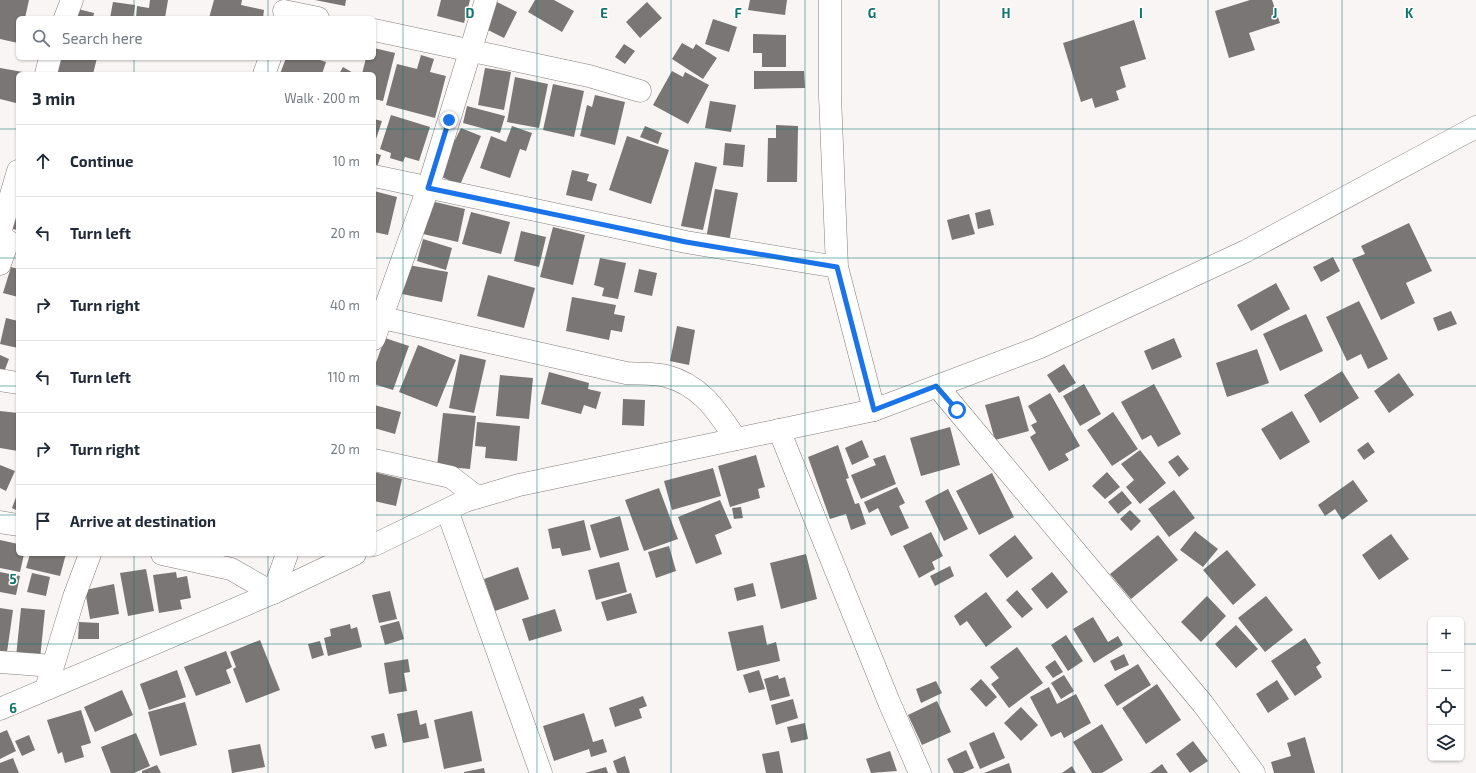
<!DOCTYPE html>
<meta charset="utf-8">
<style>
:root{--surface:#fff;--page:#f2f2f3;--text:#1f2937;--muted:#747a83;--line:#e0e1e3}
body{margin:0;font-family:"Exo 2",sans-serif;background:var(--page);color:var(--text)}
.controls{position:absolute;right:12px;bottom:12px;display:grid;overflow:hidden;border-radius:6px;box-shadow:0 1px 3px #0004}
.controls button{width:36px;height:36px;display:grid;place-items:center;padding:0;border:0;border-bottom:1px solid var(--line);background:var(--surface);color:var(--text);font:20px sans-serif}
.stop{position:absolute;width:12px;height:12px;margin:-9px;border:3px solid #1a73e8;border-radius:50%;background:#fff}
.stop.end{background:#1a73e8;border-color:#fff;box-shadow:0 1px 4px #0008}
.list{margin:0;padding:0;list-style:none}
h2{display:flex;justify-content:space-between;align-items:center;height:52px;margin:0;padding:0 16px;font-size:17px}
h2 small{font-size:13px;font-weight:400;color:var(--muted)}
.list li{display:grid;grid-template-columns:26px 1fr auto;gap:12px;align-items:center;box-sizing:border-box;height:72px;padding:0 16px;border-top:1px solid var(--line)}
.list b{display:block;font-size:15px;white-space:nowrap}
.list em{font-size:13px;font-style:normal;color:var(--muted)}
.icon{flex:none;width:22px;height:22px;fill:none;stroke:currentColor;stroke-width:2;stroke-linecap:round;stroke-linejoin:round}
.map{position:relative;flex:none;width:1476px;height:773px;overflow:hidden}
.search{position:absolute;background:var(--surface);box-shadow:0 1px 3px #0004;left:16px;top:16px;width:360px;height:44px;display:flex;align-items:center;gap:10px;box-sizing:border-box;padding:0 14px;border-radius:6px;color:var(--muted);font-size:15px}
.panel{position:absolute;background:var(--surface);box-shadow:0 1px 3px #0004;left:16px;top:72px;width:360px;height:484px;border-radius:6px}
.map>svg:first-child{display:block}
.building{fill:#7a7676}
.lines{fill:none;stroke-linecap:round;stroke-linejoin:round}
.street-casing{stroke:#827e7d;stroke-width:23}
.secondary-casing{stroke:#827e7d;stroke-width:23}
.street{stroke:#fff;stroke-width:22}
.secondary{stroke:#fff;stroke-width:22}
.route{stroke:#1a73e8;stroke-width:5}
.grid{fill:none;stroke:#0f766e;stroke-width:1;stroke-opacity:0.55}
.grid-label{font-size:13px;text-anchor:middle;font-weight:bold;fill:#0f766e;stroke:#fff;stroke-width:3;stroke-linejoin:round;paint-order:stroke}
</style>
<div class="map">
<svg width="1476" height="773" viewBox="0 0 1476 773">
<rect width="100%" height="100%" fill="#faf5f5"/>
<!-- building -->
<path class="building" d="M0,0H29L25,18H18V43L0,39Z
M150,0H168L165,18H136L137,6L149,8Z
M214,0H242L241,5L264,10L263,18H209Z
M315,0H346L345,6Z
M441,0H470L464,23L437,16Z
M535,0H554L574,11L562,32L528,12Z
M750,0H787L785,15L748,10Z
M1250,0H1272L1280,23L1249,33L1255,50L1229,58L1215,11Z
M113,2L135,5L133,18H110Z
M497,2L517,12L504,38L484,28Z
M647,2L662,18L640,38L626,22Z
M74,8L94,13L93,18H72Z
M713,19L737,27L729,52L705,44Z
M1134,20L1146,59L1120,67L1126,87L1116,91L1119,100L1095,108L1092,98L1081,102L1063,43Z
M753,34L786,35V67H762V53H753Z
M682,43L693,49L696,44L717,58L703,79L672,59Z
M624,44L635,51L625,64L615,57Z
M374,48L395,53L383,101L374,99V74H362L366,58H374Z
M421,55L434,59L430,72L446,76L435,118L386,105L397,64L417,69Z
M61,58H97L93,74H57Z
M286,58H314L326,62L322,74H280Z
M343,67L355,74H339Z
M0,68L23,72L22,74H18L16,103L0,99Z
M485,68L511,72L504,110L478,105Z
M672,71L683,77L685,72L709,85L688,124L653,105Z
M754,71H804L805,88L754,89Z
M515,77L548,84L539,128L507,122Z
M553,84L584,91L574,137L543,130Z
M595,95L625,102L615,145L580,136L587,105L592,107Z
M710,101L736,105L731,132L705,128Z
M467,106L505,116L500,133L463,123Z
M391,115L430,127L419,161L405,157L403,162L390,158L391,153L380,149Z
M374,119L382,121L374,145Z
M776,125L798,126L797,182H767L768,138H776Z
M512,126L532,133L526,151L520,149L510,178L480,168L491,136L506,142Z
M645,126L662,133L658,144L640,137Z
M461,128L481,136L460,185L435,174L451,138L455,140Z
M627,136L669,150L651,204L609,190Z
M725,143L745,145L743,167L723,165Z
M374,153L381,155L377,167L374,166Z
M695,162L717,167L703,230L681,226Z
M572,170L589,174L587,181L597,184L592,201L566,195Z
M18,185V230L7,228Z
M715,189L738,193L729,242L706,239Z
M374,191L397,197L388,235L374,232Z
M431,201L465,209L458,242L423,234Z
M990,209L994,225L978,229L975,213Z
M471,212L510,222L501,254L462,244Z
M969,214L975,234L952,240L947,220Z
M1409,223L1432,271L1406,283L1415,303L1381,320L1352,259L1365,254L1361,246Z
M553,227L585,235L573,285L540,277Z
M521,231L546,237L539,267L514,261Z
M423,239L452,248L446,270L417,261Z
M1333,257L1340,271L1321,282L1313,267Z
M600,258L626,263L618,299L602,296L604,288L594,285Z
M408,265L448,272L442,302L402,294Z
M11,267L18,269V297L3,293Z
M639,269L657,273L652,296L634,292Z
M488,275L535,288L524,328L477,316Z
M1276,283L1290,309L1251,331L1237,305Z
M572,297L616,305L614,314L625,316L622,332L611,330L609,340L566,331Z
M1359,301L1388,359L1368,369L1361,354L1347,361L1326,317Z
M1451,311L1457,324L1438,331L1433,318Z
M1306,314L1323,351L1280,371L1263,334Z
M6,318L18,321V348L0,344Z
M677,326L695,330L689,365L670,361Z
M385,338L409,346L393,390L374,384V368Z
M1174,338L1182,357L1152,370L1144,351Z
M418,345L456,360L437,407L399,392Z
M1257,349L1269,383L1227,397L1216,363Z
M460,354L486,360L474,413L449,408Z
M0,355L9,359L2,377L0,376Z
M1064,364L1076,383L1059,393L1047,375Z
M1342,371L1359,398L1320,423L1304,395Z
M549,372L589,383L588,389L601,392L596,409L584,405L581,414L541,404Z
M1399,373L1414,395L1389,413L1374,391Z
M500,375L533,378L529,419L496,416Z
M1084,384L1101,414L1080,426L1063,396Z
M1154,384L1181,434L1158,447L1151,435L1142,440L1121,402Z
M1050,393L1080,446L1065,454L1069,460L1049,471L1030,437L1036,433L1031,425L1037,422L1028,406Z
M1019,396L1029,431L995,440L985,405Z
M623,399L645,400L644,426L622,425Z
M374,405L401,412L395,434L374,428Z
M0,411L18,413V451L0,448Z
M1292,411L1310,442L1280,460L1261,429Z
M1113,412L1138,449L1112,466L1087,430Z
M443,413L476,416L470,469L437,466Z
M477,422L520,426L517,461L485,458L486,447L475,446Z
M950,427L960,465L921,476L910,438Z
M862,440L869,457L852,465L845,448Z
M1368,442L1375,452L1364,460L1357,450Z
M838,445L849,478L846,479L855,504L859,503L866,524L851,530L846,514L830,519L808,457Z
M1140,450L1166,483L1140,504L1126,487L1134,480L1121,464Z
M756,455L765,487L758,489L760,498L730,507L718,466Z
M885,455L896,484L861,499L851,475L876,465L873,459Z
M1178,455L1189,469L1179,477L1168,462Z
M0,465L15,471L6,491L0,488Z
M713,468L721,496L672,510L664,481Z
M374,472L402,479L396,506L374,501Z
M1107,472L1120,487L1105,499L1092,486Z
M992,473L1014,517L979,535L956,491Z
M1353,480L1368,501L1342,520L1335,509L1325,516L1318,505Z
M897,487L905,503L899,506L909,528L891,536L878,508L869,513L864,502Z
M659,488L678,539L644,551L625,500Z
M948,489L968,529L944,541L925,501Z
M1174,490L1195,518L1169,537L1148,509Z
M1122,491L1132,503L1118,514L1108,502Z
M18,492V511L12,508Z
M720,500L732,528L715,535L722,554L696,564L678,517Z
M741,507L743,518L734,519L732,508Z
M1130,510L1141,521L1131,531L1120,519Z
M620,516L629,550L600,558L590,525Z
M584,520L591,550L562,556L560,548L552,549L548,529Z
M1195,531L1218,549L1203,567L1180,550Z
M931,532L943,556L932,562L935,569L919,578L903,546Z
M1391,534L1409,559L1379,580L1362,555Z
M1015,535L1033,558L1007,578L989,555Z
M1158,535L1178,560L1131,599L1110,574Z
M0,540L18,544V554H24L20,572L0,568Z
M669,546L676,571L656,578L648,552Z
M1227,550L1256,585L1233,605L1203,570Z
M30,554H66L60,576L26,568Z
M806,554L817,599L781,609L770,563Z
M619,562L627,592L596,600L588,570Z
M950,566L954,576L935,586L930,576Z
M518,567L529,599L495,611L484,579Z
M146,569L154,611L128,616L120,573Z
M0,572L20,576L16,595L0,592Z
M176,572L177,578L187,576L191,598L180,600L182,609L159,613L153,575Z
M1052,572L1068,592L1047,609L1031,589Z
M32,573L50,577L46,596L27,592Z
M753,583L756,596L737,601L734,588Z
M114,584L119,614L90,619L85,590Z
M1017,590L1033,609L1022,618L1006,600Z
M390,591L397,619L379,623L372,595Z
M986,592L1012,627L986,647L967,621L960,626L954,616Z
M631,593L637,613L607,621L601,602Z
M1207,596L1226,616L1201,642L1181,622Z
M1266,596L1293,630L1265,652L1238,618Z
M0,608L13,610L7,652L0,651Z
M21,608L45,610L40,659L16,657Z
M555,609L562,631L529,641L522,619Z
M1093,617L1108,642L1118,636L1123,645L1094,663L1073,629Z
M399,621L404,639L385,645L380,626Z
M79,622L99,623V639H78Z
M350,624L351,629L357,627L362,647L328,656L324,638L331,636L330,629Z
M763,625L767,645L776,642L780,661L737,671L728,632Z
M1236,625L1258,649L1236,668L1215,644Z
M1066,635L1083,661L1068,671L1051,645Z
M1305,638L1321,663L1316,667L1322,677L1295,696L1271,661Z
M260,640L280,690L246,703L233,669L236,667L230,652Z
M320,641L324,655L312,659L308,644Z
M1017,647L1043,683L1009,708L991,684L999,678L990,667Z
M226,651L232,667L226,670L231,683L196,696L184,667Z
M1124,654L1129,665L1115,671L1110,661Z
M408,659L410,672L404,673L407,691L389,694L384,663Z
M1055,660L1063,672L1053,678L1045,667Z
M1138,664L1151,685L1117,706L1104,685Z
M177,670L186,697L149,710L140,684Z
M759,670L765,689L749,693L743,675Z
M778,675L779,679L785,677L790,696L770,701L764,679Z
M1064,675L1074,691L1061,699L1051,683Z
M981,679L997,697L986,707L970,689Z
M1277,680L1289,699L1268,713L1256,694Z
M936,681L942,693L921,703L916,689Z
M1157,684L1181,720L1146,744L1122,708Z
M1049,687L1057,704L1076,694L1091,723L1064,738L1061,732L1051,737L1030,697Z
M122,690L133,715L95,732L84,707Z
M643,696L647,706L639,709L642,718L615,727L609,708Z
M793,699L798,718L776,725L771,705Z
M937,701L951,732L922,745L908,715Z
M185,702L197,745L160,756L148,712Z
M1021,707L1038,725L1021,741L1004,723Z
M81,710L91,743L81,746L84,757L65,763L62,752L58,754L47,720Z
M417,710L420,725L426,723L429,738L403,743L397,714Z
M472,711L482,761L444,769L434,720Z
M584,713L593,742L603,739L607,752L591,757L589,749L554,761L543,726Z
M805,723L808,739L791,743L787,727Z
M1102,724L1123,760L1102,773H1092L1073,742Z
M7,730L16,751L0,759V733Z
M994,732L1005,758L980,769L969,743Z
M136,733L150,766L134,773H111L101,747Z
M384,733L387,746L375,749L371,736Z
M29,735L35,750L22,756L15,741Z
M1305,737L1315,773H1274L1271,762L1291,756L1287,743Z
M1193,741L1208,761L1190,773L1176,754Z
M260,744L265,767L232,773L228,750Z
M966,750L974,768L963,773H954L947,759Z
M779,751L783,773H766L762,754Z
M890,751L897,771L871,773L866,759Z
M625,756L630,773H617L613,761Z
M13,758L19,773H0V763Z
M1009,763L1012,773H984Z
M1162,764L1168,773H1150Z
M157,765L161,773H142V771Z
M1072,766L1076,773H1062Z
M606,767L608,773H585Z
M484,768L485,773H464V772Z"/>
<g class="lines">
<!-- street casing -->
<g class="street-casing">
<path id="street" d="M830,0V96L837,267L874,410
M284,11L318,18
M65,18L72,0
M374,30L589,76L640,91
M46,74L50,58
M264,74L270,58
M374,176L686,242L837,267
M0,233L18,171
M0,264L8,241
M374,316L626,373C638,374 654,373 666,376C701,385 717,411 736,439
M374,339L428,188L486,0
M0,380L18,383
M937,386L1203,704L1254,773
M779,430L889,702L920,773
M374,460L451,477L477,497
M447,510L541,773
M0,522L18,525
M162,554L231,569L273,593L287,554
M0,662L53,666
M46,689L74,597L90,554"/>
</g>
<!-- secondary casing -->
<g class="secondary-casing">
<path id="secondary" d="M374,545L465,501L519,485L874,410L1038,348L1246,251L1476,127
M0,709L273,593L355,554"/>
</g>
<!-- street -->
<use href="#street" class="street"/>
<!-- secondary -->
<use href="#secondary" class="secondary"/>
</g>
<g class="lines">
<!-- route -->
<path class="route" d="M449,120L428,188L686,242L837,267L874,410L936,386L957,410"/>
</g>
<!-- grid -->
<path class="grid" d="M134,0V18M268,0V18M403,0V773M537,0V773M671,0V773M805,0V773M939,0V773M1073,0V773M1208,0V773M1342,0V773M134,58V74M268,58V74M0,129H18M374,129H1476M0,258H18M374,258H1476M0,386H18M374,386H1476M0,515H18M374,515H1476M134,554V773M268,554V773M0,644H1431M1461,644H1476"/>
<g class="grid-label">
<text x="470" y="18">D</text>
<text x="604" y="18">E</text>
<text x="738" y="18">F</text>
<text x="872" y="18">G</text>
<text x="1006" y="18">H</text>
<text x="1141" y="18">I</text>
<text x="1275" y="18">J</text>
<text x="1409" y="18">K</text>
<text x="13" y="584">5</text>
<text x="13" y="713">6</text>
</g>
</svg>
<div class="controls">
<button>+</button>
<button>−</button>
<button><svg class="icon" aria-label="locate" viewBox="0 0 24 24"><circle cx="12" cy="12" r="6"/><path d="M12 2v4M12 18v4M2 12h4M18 12h4"/></svg></button>
<button><svg class="icon" aria-label="layers" viewBox="0 0 24 24"><path d="M12 4l9 5-9 5-9-5zM3 14l9 5 9-5"/></svg></button>
</div>
<div class="stop" style="left:957px;top:410px"></div>
<div class="stop end" style="left:449px;top:120px"></div>
<div class="search"><svg class="icon" aria-label="search" viewBox="0 0 24 24"><circle cx="10" cy="10" r="6"/><path d="M15 15l6 6"/></svg>Search here</div>
<section class="panel">
<h2>3 min<small>Walk · 200 m</small></h2>
<ul class="list">
<li><svg class="icon" aria-label="ahead" viewBox="0 0 24 24"><path d="M12 20V5M6 11l6-6 6 6"/></svg><div><b>Continue</b></div><em>10 m</em></li>
<li><svg class="icon" aria-label="left" viewBox="0 0 24 24"><path d="M17 20v-9H6M10 6l-5 5 5 5"/></svg><div><b>Turn left</b></div><em>20 m</em></li>
<li><svg class="icon" aria-label="right" viewBox="0 0 24 24"><path d="M7 20v-9h11M14 6l5 5-5 5"/></svg><div><b>Turn right</b></div><em>40 m</em></li>
<li><svg class="icon" aria-label="left" viewBox="0 0 24 24"><path d="M17 20v-9H6M10 6l-5 5 5 5"/></svg><div><b>Turn left</b></div><em>110 m</em></li>
<li><svg class="icon" aria-label="right" viewBox="0 0 24 24"><path d="M7 20v-9h11M14 6l5 5-5 5"/></svg><div><b>Turn right</b></div><em>20 m</em></li>
<li><svg class="icon" aria-label="arrive" viewBox="0 0 24 24"><path d="M6 21V4h12l-3 4 3 4H6"/></svg><div><b>Arrive at destination</b></div></li>
</ul>
</section>
</div>
